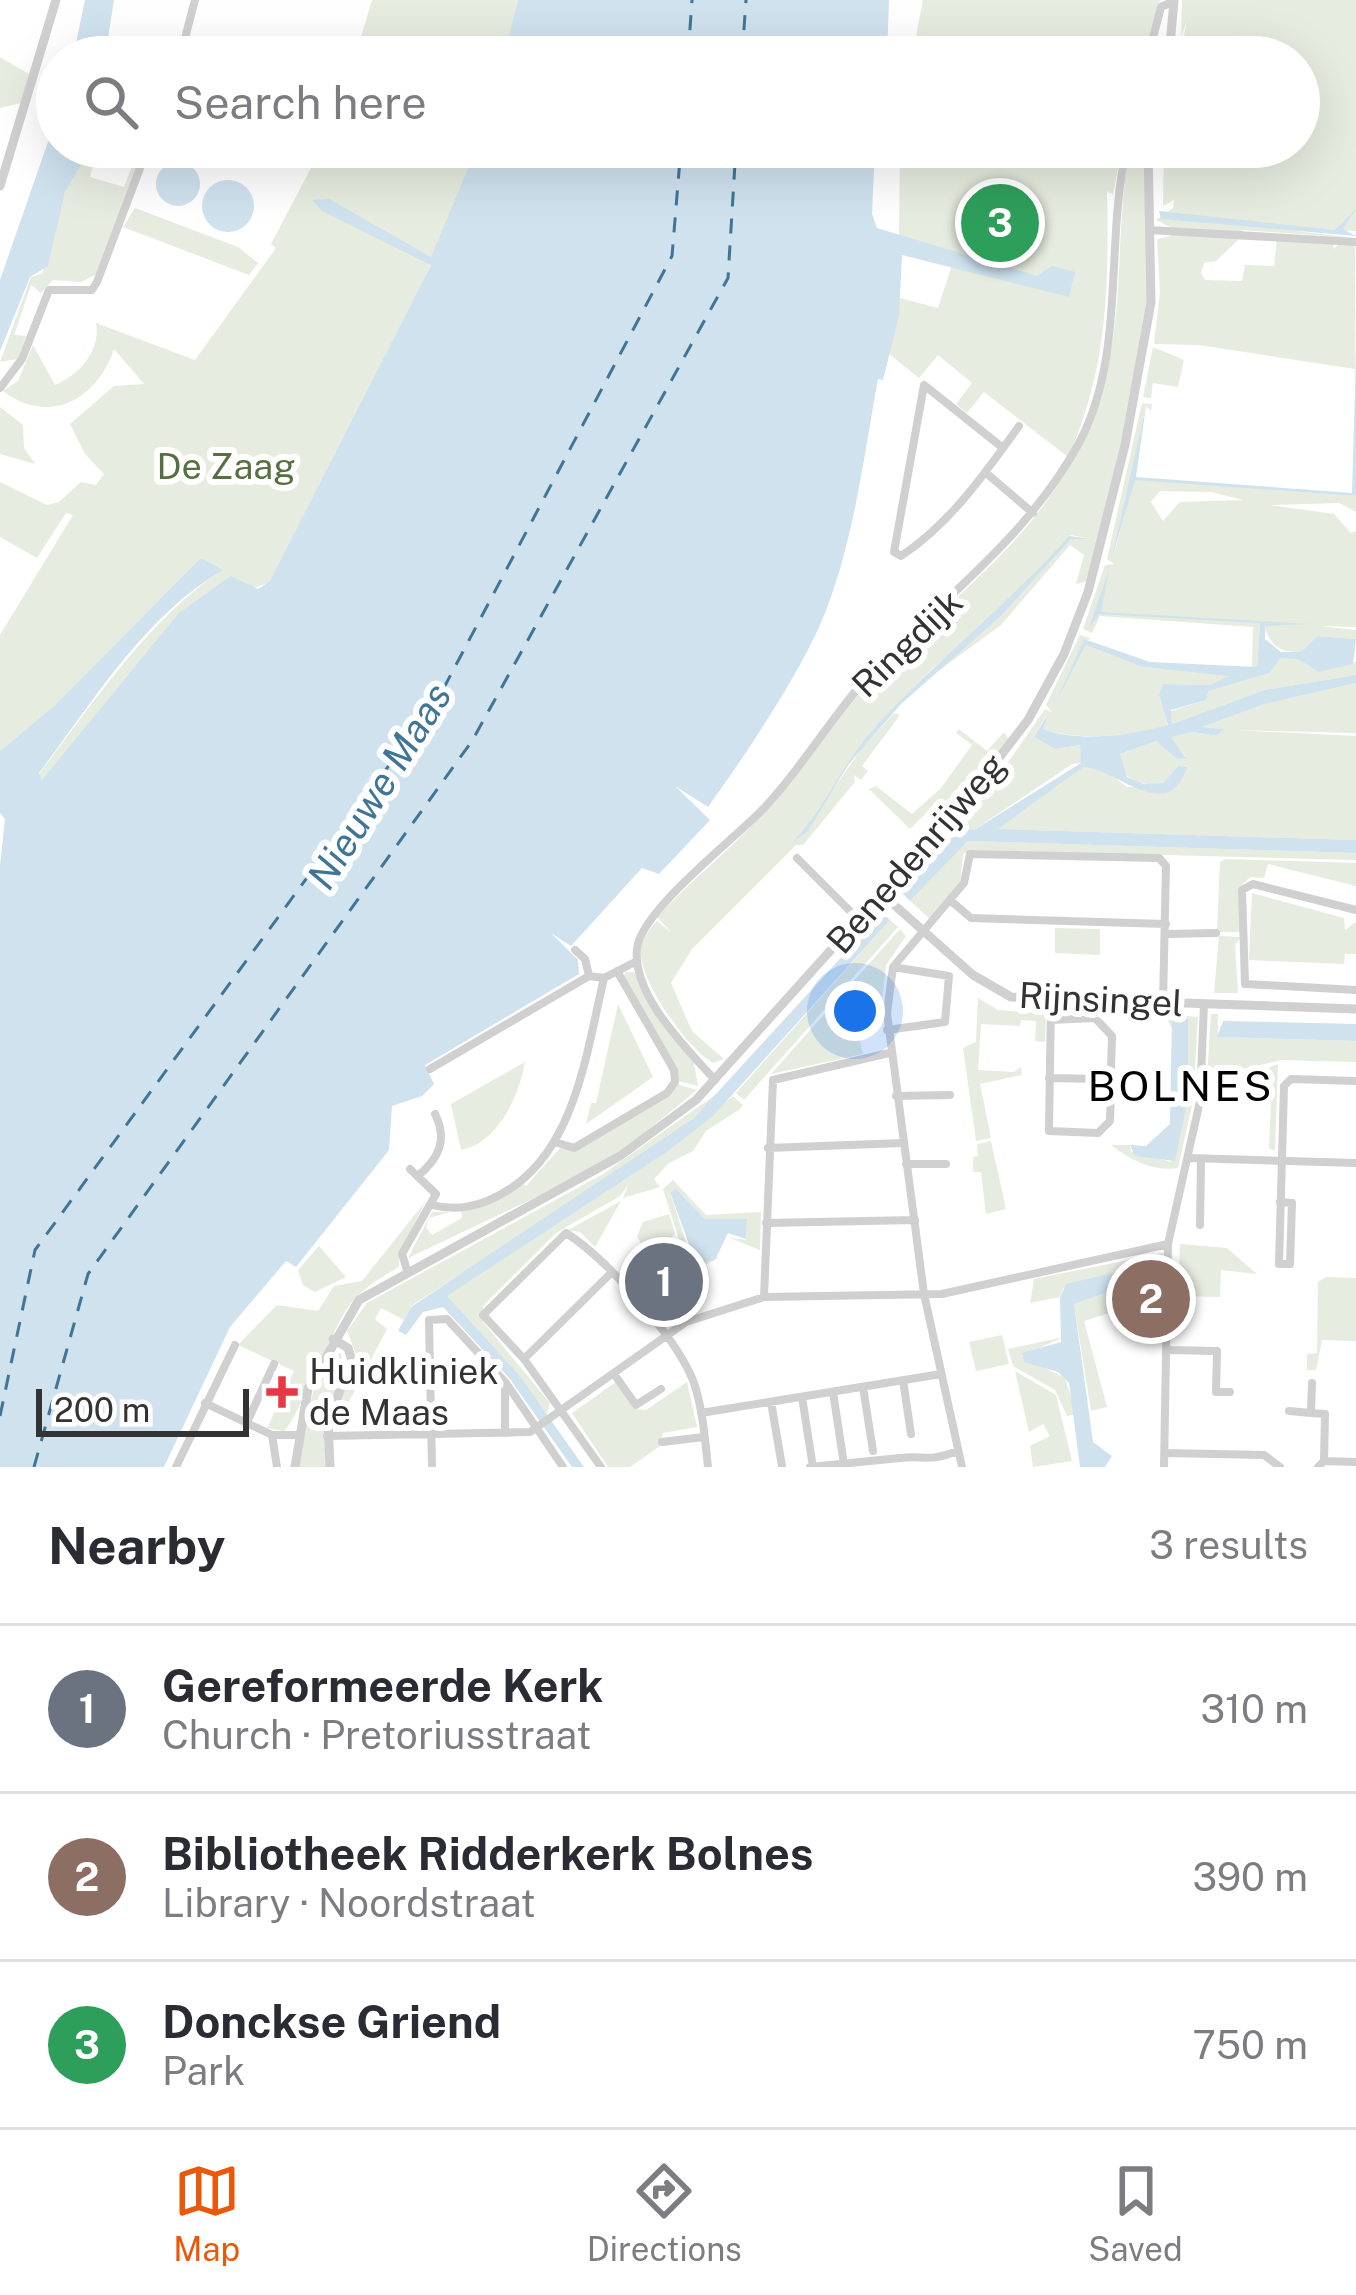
<!DOCTYPE html>
<meta charset="utf-8">
<style>
:root{--surface:#fff;--page:#f7f7f7;--text:#2b2b33;--muted:#7c7c81;--line:#e1e1e2;--accent:#ea580c}
body{margin:0;font-family:"Public Sans",sans-serif;background:var(--page);color:var(--text)}
.scale{position:absolute;left:36px;bottom:30px;width:213px;box-sizing:border-box;padding-left:12px;border:6px solid #333;border-top:0;font-size:33px;line-height:42px;white-space:nowrap;color:#333;-webkit-text-stroke:9px #fff;paint-order:stroke}
.you{position:absolute;left:855px;top:1011px;width:42px;height:42px;margin:-30px;border:9px solid #fff;border-radius:50%;background:#1a73e8;box-shadow:0 0 0 18px #1a73e833}
.badge{display:grid;place-items:center;width:78px;height:78px;border-radius:50%;background:var(--accent);color:#fff;font-size:39px;font-weight:700}
.pin{position:absolute;translate:-50% -50%;border:6px solid #fff;box-shadow:0 3px 12px #0006}
.list{margin:0;padding:0;list-style:none}
h2{display:flex;justify-content:space-between;align-items:center;height:156px;margin:0;padding:0 48px;font-size:51px}
h2 small{font-size:39px;font-weight:400;color:var(--muted)}
.list li{display:grid;grid-template-columns:78px 1fr auto;gap:36px;align-items:center;box-sizing:border-box;height:168px;padding:0 48px;border-top:3px solid var(--line)}
.list b{display:block;font-size:45px;white-space:nowrap}
.list p{margin:0;font-size:39px;white-space:nowrap;color:var(--muted)}
.list em{font-size:39px;font-style:normal;color:var(--muted)}
.icon{flex:none;width:66px;height:66px;fill:none;stroke:currentColor;stroke-width:2;stroke-linecap:round;stroke-linejoin:round}
.map{position:relative;flex:none;width:1356px;height:1467px;overflow:hidden}
.search{position:absolute;background:var(--surface);box-shadow:0 12px 48px #0002;left:36px;right:36px;top:36px;height:132px;display:flex;align-items:center;gap:30px;box-sizing:border-box;padding:0 42px;border-radius:66px;color:var(--muted);font-size:45px}
.sheet{height:660px;background:var(--surface)}
nav{display:flex;justify-content:space-around;align-items:center;box-sizing:border-box;height:168px;border-top:3px solid var(--line);background:var(--surface);font-size:33px;color:var(--muted)}
nav a{display:grid;justify-items:center;gap:6px}
nav .on{color:var(--accent)}
.map>svg:first-child{display:block}
.green{fill:#e6ecdf;fill-rule:evenodd}
.water{fill:#cfe2ee}
.lines{fill:none;stroke-linecap:round;stroke-linejoin:round}
.ferry{stroke:#3f7597;stroke-width:3;stroke-dasharray:15 12;stroke-linecap:butt}
.minor{stroke:#d0d0d0;stroke-width:8}
.tertiary{stroke:#d0d0d0;stroke-width:9}
.poi-dot{fill:#e63946;stroke:#fff;stroke-width:4.5}
.labels{text-anchor:middle;dominant-baseline:central;stroke-width:12;stroke-linejoin:round;paint-order:stroke}
.park-label{font-size:36px;fill:#56703f;stroke:#fff}
.street-label{font-size:36px;fill:#333;stroke:#fff}
.poi-label{font-size:36px;fill:#333;stroke:#fff;text-anchor:start}
.water-label{font-size:39px;font-style:italic;fill:#3f7597;stroke:#fff}
.quarter-label{font-size:42px;letter-spacing:3px;fill:#000;stroke:#fff}
</style>
<div class="map">
<svg width="1356" height="1467" viewBox="0 0 1356 1467">
<rect width="100%" height="100%" fill="#fff"/>
<!-- green -->
<path class="green" d="M372,0H518L503,57H355Z
M923,0H1160L1144,57H912Z
M1182,0H1356V231L1243,225L1356,238L1242,230L1250,240L1239,239L1216,261L1204,263L1201,273L1205,280L1242,281L1245,265L1274,266L1277,239L1333,243L1334,249L1339,243L1355,245L1356,494L1355,369L1199,345L1154,344L1160,292L1157,239L1171,236L1172,228L1156,220L1173,208L1174,200L1163,206L1164,147H1299V57H1185V50L1179,57L1187,21L1181,37Z
M0,57L29,74L21,103L0,108Z
M81,147H98L90,177L124,187L139,147H144L97,274L81,282L53,280L41,293L31,285L14,335L26,336L18,359L0,362L31,277L41,274C58,248 54,218 66,190C73,173 86,168 81,147Z
M322,147H477L428,271L270,582L254,588L87,730L43,781L39,774C95,701 146,622 222,570L201,558L55,705L0,751V635L73,515L66,513L37,558L0,537V482L47,505L59,502L81,482L96,485L104,474L85,454L70,424L114,386L144,384L114,349C97,400 49,426 3,391L18,381L33,345L55,385C79,375 101,351 96,323L195,360L276,248L271,244Z
M900,147H1122L1113,195L1107,191C1109,284 1108,369 1068,457L984,392L967,413L956,404L972,383L938,355L919,378L888,353L900,298L938,308L952,265L1069,297L899,237Z
M1130,147H1144L1148,302L1116,470L1088,581L1076,584L1084,555L1070,545L1001,625L926,680L1002,615L1071,539H1092L1070,535L1003,609L933,668L873,729L795,843L860,751L894,713L900,715L862,766L868,771L861,780L854,775L855,782L803,845H796L692,949L671,983L692,1031L724,1059L713,1063C687,1048 636,977 641,947C643,937 651,928 657,921L672,933L657,917C692,879 734,848 768,808C804,767 833,719 871,680C968,578 1061,529 1104,382C1125,309 1115,225 1130,147Z
M135,208L238,247L258,263L249,275L123,227Z
M1153,347L1184,360L1178,387L1153,383L1157,351L1151,398L1143,397Z
M1142,403L1152,404L1151,411L1146,406L1113,558L1134,479L1356,496V512L1339,503L1270,505L1334,514L1351,533L1356,531V627L1319,626L1356,630V639L1317,636L1301,652C1272,652 1273,642 1260,622L1257,667H1252L1253,627L1100,616L1092,633L1083,629L1105,565L1114,564L1107,559ZM1160,491L1211,492L1243,500L1180,502L1163,521L1151,502Z
M0,407L23,425L24,448L35,464L0,454Z
M1080,635L1092,639L1084,640L1054,706L1086,645L1148,668L1226,672L1229,677L1210,685L1163,684L1159,695L1168,726C1129,735 1081,742 1043,729L1047,714L1034,737L1055,749L1080,745L1082,763L1072,764L974,830L960,829L902,893L899,889L998,777L1045,709L1052,712L1046,705Z
M1280,657L1297,659L1319,672L1356,662V675L1264,690L1172,724L1171,711L1206,700L1209,691L1270,673Z
M1356,683V733L1233,730L1356,736V840L996,829L1083,766L1105,770L1127,787L1176,786L1178,766L1163,783C1142,787 1126,781 1118,762L1120,754L1156,741L1177,759L1186,757L1170,737L1193,732L1217,736L1222,729L1202,727L1263,704Z
M959,729L987,751L1004,732L1009,740L968,793L957,789L952,795L956,807L942,822L929,810L910,829L869,789L876,786L912,814L941,788L972,745L956,733Z
M968,841L1356,853V860L972,850L963,854L960,883L930,919L910,901Z
M1225,859L1356,863V886L1268,864L1264,878L1250,877L1238,889L1241,932H1217L1220,862Z
M1252,893L1344,918L1345,930L1356,922V954H1345L1344,964L1249,960Z
M890,920L898,927L744,1100L736,1093Z
M1055,928L1100,929V955L1055,953Z
M900,929L906,936L886,965L882,1002L852,1008L863,1054L771,1074Z
M1219,936L1241,937L1235,945L1238,993H1214Z
M626,972H634L694,1063L698,1086L678,1081L677,1067L623,977Z
M978,998L998,1010L1046,1014L1045,1042L1035,1041L1036,1021L1021,1020L1020,1026L981,1024L978,1070L1013,1072L1021,1067L1022,1075L980,1084L991,1138L976,1141L963,1048L976,1042Z
M618,1004L653,1077L586,1124L591,1103H596Z
M1165,1014L1198,1017L1193,1101L1178,1168C1154,1172 1130,1160 1111,1145H1130L1131,1151L1171,1162L1188,1098V1020H1173L1172,1029Z
M1211,1014H1218V1037L1356,1041V1062L1282,1060L1207,1077Z
M525,1062C519,1096 498,1143 461,1150L451,1104Z
M1278,1064L1275,1150L1269,1149L1271,1101L1257,1090V1076H1246Z
M677,1084L697,1090L632,1143L574,1179L408,1258L432,1212H450L429,1218L426,1227L432,1235L462,1218L461,1210L499,1199L521,1183L526,1186L560,1148L575,1150Z
M725,1088C644,1173 510,1240 411,1306L404,1320L381,1308L375,1319L387,1329L334,1430L340,1400L359,1362L347,1331L367,1303L603,1174Z
M733,1096L743,1105L740,1109L706,1131L693,1151L669,1163L654,1179L660,1187L623,1198L628,1185L620,1196L556,1233L483,1306V1322L550,1403L547,1414L446,1296L664,1154Z
M991,1141L1006,1209L986,1214L981,1172H973V1157L978,1156L977,1144Z
M673,1180L706,1215L761,1212L760,1250L730,1238L746,1240L747,1219H705L676,1189L670,1192L691,1258L719,1257L690,1274L663,1189Z
M621,1201L595,1247L580,1232L568,1230Z
M425,1202L399,1255V1267C380,1278 361,1289 348,1307C333,1328 294,1426 284,1431L267,1428L294,1371L238,1345L277,1305L318,1311L334,1286L362,1281Z
M669,1214L675,1234L650,1260L637,1236L643,1222Z
M1180,1244L1227,1248L1257,1274L1221,1270L1220,1297L1178,1296Z
M319,1246L346,1277L315,1292L303,1285L298,1270Z
M1163,1253V1286L1157,1291L1153,1282L1124,1291L1122,1309L1084,1321L1107,1407L1091,1411L1074,1304L1149,1278L1063,1288L1060,1297L1030,1303L1034,1279Z
M1326,1277L1356,1278V1341L1322,1340L1316,1370H1307V1354L1317,1353L1318,1282Z
M1002,1335L1009,1364L976,1371L969,1342Z
M1064,1337L1021,1356L1065,1378L1076,1414L1067,1416L1055,1390L1013,1366L1008,1349Z
M341,1353L342,1374L324,1430L327,1467H298C304,1437 311,1363 341,1353Z
M1015,1371L1056,1395L1072,1461L1033,1467L1030,1446L1050,1436L1043,1424L1029,1432Z
M616,1382L636,1409L646,1410L687,1382L697,1427L663,1433L660,1446L630,1467H608L572,1413Z"/>
<!-- water -->
<path class="water" d="M85,0H114L105,57H73Z
M518,0H889L887,57H503Z
M57,116V147H81L84,160L65,192L48,266L30,277L0,351V280Z
M477,147H875L872,214L877,228L1037,276L1052,266L1075,272L1069,297L902,255L899,315L883,380L878,379C863,460 853,549 820,625C795,681 744,757 708,807L675,786L710,820L659,874L642,868L571,946L551,933L578,960L579,974L425,1065L434,1084L422,1096L392,1106L389,1150L296,1267L286,1261L230,1327L164,1467H0V866L5,819L0,813V751L55,705L201,558L223,570C144,616 93,702 39,773L42,780L179,613L231,576L258,589L270,581L431,265L322,211L312,200L329,199L431,257Z
M156 184a22 22 0 1 1 44 0a22 22 0 1 1-44 0Z
M202 206a26 26 0 1 1 52 0a26 26 0 1 1-52 0Z
M1356,209L1343,229L1356,236L1161,219L1159,211L1335,230Z
M1356,354V496L1135,480L1112,558L1146,406L1136,477L1352,493Z
M1069,536L1092,539H1071L1002,615L901,704L848,765L808,831L793,842C825,807 843,763 875,727C937,660 1008,605 1069,536Z
M1109,570L1101,612L1310,624L1265,626V639L1281,652H1301L1317,636L1356,639L1353,664L1319,672L1297,659L1280,658L1270,673L1209,691L1206,700L1171,710L1172,724L1264,690L1356,675V683L1264,704L1202,727L1223,729L1217,736L1193,732L1171,737L1186,758L1177,759L1156,741L1120,754L1127,777L1144,784L1163,783L1178,766L1187,767C1168,827 1115,767 1083,767L998,829L1356,840V853L968,841L910,901L902,893L960,829L974,830L1081,763L1080,745L1055,749L1034,737L1048,714L1043,729C1080,743 1130,735 1168,725L1159,695L1163,684L1210,685L1229,676L1143,667L1086,645L1054,706L1084,639L1150,662L1257,667L1260,623L1099,614L1089,628Z
M882,913L890,920L713,1116L664,1154L447,1296L519,1375L584,1467H572L510,1379L443,1307L423,1312L406,1335L398,1331L411,1307L693,1119Z
M1188,1019V1098L1175,1161L1135,1156L1130,1145L1146,1146L1170,1124L1172,1020Z
M1223,1021L1356,1024V1041L1217,1037Z
M676,1189L705,1219H747L746,1239L728,1233L715,1260L696,1263L670,1192Z
M1147,1265L1149,1278L1074,1304L1093,1442L1112,1456L1105,1467H1080L1069,1383L1058,1372L1024,1362L1022,1353L1061,1342L1060,1297L1066,1284Z"/>
<g class="lines">
<!-- ferry -->
<path class="ferry" d="M688,57L692,0
M742,57L746,0
M0,1416L35,1250L439,697L672,256L681,147
M34,1467L88,1274L472,741L728,278L736,147"/>
<!-- minor -->
<path class="minor" d="M180,57L195,0
M1148,57L1161,7L1174,1
M1149,230L1356,242
M0,388L22,359L49,290H92L97,282L148,147
M1003,448L924,385L894,552L901,556C950,524 986,472 1019,426
M985,472L1033,513
M797,858L859,920
M950,900L971,918L1166,924
M1356,910L1253,884L1242,890L1245,984L1356,990
M1166,934L1216,933
M575,950L585,959L589,976
M1051,1020L1095,1018L1112,1036L1111,1068L1104,1074
M887,1030L945,1022L949,976L893,967
M430,1069L589,976L604,978
M1049,1078L1100,1079L1111,1091L1110,1121L1098,1133L1049,1131L1051,1001
M715,1080C687,1049 632,995 637,949C640,911 736,838 764,808C804,766 832,715 872,672C945,596 1027,538 1079,443C1127,352 1104,244 1127,147
M896,1096L950,1095
M555,1142L574,1148L667,1093L675,1082L674,1070L617,971
M768,1148L903,1143
M1189,1158L1356,1163
M906,1164H946
M418,1176C439,1158 448,1140 435,1114
M1280,1202L1292,1203L1290,1264H1279L1284,1086L1291,1079L1356,1081
M432,1205C450,1210 469,1208 487,1201C574,1166 585,1058 604,978L637,961
M766,1223L915,1220
M1200,1225L1201,1159
M407,1270L402,1254L436,1194L410,1169
M764,1297L773,1080L889,1053
M1168,1350L1217,1351L1216,1392H1230
M524,1359L610,1274
M614,1374L636,1405L661,1389
M903,1380L911,1434
M505,1384V1433
M863,1387L873,1451
M833,1392L843,1458
M802,1397L812,1461
M771,1402L782,1466
M205,1403L272,1435H297
M1289,1411L1311,1413L1312,1383
M701,1413L941,1374
M1311,1413L1325,1414L1324,1461L1318,1467
M247,1422L274,1364
M272,1435L277,1467
M327,1436L530,1432L686,1322L764,1297L942,1294L1168,1244
M662,1442L704,1437
M1165,1453L1264,1455L1280,1467
M1324,1461L1356,1462
M176,1467L235,1345
M432,1467L429,1320L447,1319L506,1383L563,1467
M601,1467L524,1359L483,1315L566,1233C606,1258 678,1339 694,1383C703,1410 705,1439 708,1467
M810,1467C840,1464 871,1461 900,1458C927,1455 925,1463 958,1451
M962,1467L924,1294L887,1013L893,967L964,883L970,854L1159,858L1166,866L1163,1003
M1164,1467L1168,1244L1200,1101L1204,1004"/>
<!-- tertiary -->
<path class="tertiary" d="M1169,57L1174,0
M0,186L56,0
M882,894L973,975L1011,997L1356,1009
M295,1467L308,1389L359,1300L620,1156L696,1100L972,793L1028,720L1064,654L1088,592L1125,445L1151,302L1148,147
M330,1467L328,1420L352,1361L348,1348L333,1339"/>
</g>
<!-- markers -->
<path class="poi-dot" d="M276 1374h12v12h12v12h-12v12h-12v-12h-12v-12h12z"/>
<g class="labels">
<!-- park labels -->
<g class="park-label">
<text x="226" y="466">De Zaag</text>
</g>
<!-- street labels -->
<g class="street-label">
<text transform="translate(907 643) rotate(-44)">Ringdijk</text>
<text transform="translate(916 853) rotate(-49)">Benedenrijweg</text>
<text transform="translate(1101 999) rotate(3)">Rijnsingel</text>
</g>
<!-- poi labels -->
<g class="poi-label">
<text x="309" y="1371">Huidkliniek<tspan x="309" dy="41">de Maas</tspan></text>
</g>
<!-- water labels -->
<g class="water-label">
<text transform="translate(379 786) rotate(-58)">Nieuwe Maas</text>
</g>
<!-- quarter labels -->
<g class="quarter-label">
<text x="1181" y="1085">BOLNES</text>
</g>
</g>
</svg>
<div class="scale">200 m</div>
<div class="you"></div>
<div class="pin badge" style="left:664px;top:1282px;background:#6b7280">1</div>
<div class="pin badge" style="left:1151px;top:1299px;background:#8d6e63">2</div>
<div class="pin badge" style="left:1000px;top:223px;background:#2e9e5b">3</div>
<div class="search"><svg class="icon" aria-label="search" viewBox="0 0 24 24"><circle cx="10" cy="10" r="6"/><path d="M15 15l6 6"/></svg>Search here</div>
</div>
<section class="sheet">
<h2>Nearby<small>3 results</small></h2>
<ul class="list">
<li><span class="badge" style="background:#6b7280">1</span><div><b>Gereformeerde Kerk</b><p>Church · Pretoriusstraat</p></div><em>310 m</em></li>
<li><span class="badge" style="background:#8d6e63">2</span><div><b>Bibliotheek Ridderkerk Bolnes</b><p>Library · Noordstraat</p></div><em>390 m</em></li>
<li><span class="badge" style="background:#2e9e5b">3</span><div><b>Donckse Griend</b><p>Park</p></div><em>750 m</em></li>
</ul>
</section>
<nav>
<a class="on"><svg class="icon" aria-label="map" viewBox="0 0 24 24"><path d="M3 6l6-2 6 2 6-2v14l-6 2-6-2-6 2zM9 4v14M15 6v14"/></svg>Map</a>
<a><svg class="icon" aria-label="directions" viewBox="0 0 24 24"><path d="M12 3l9 9-9 9-9-9zM9 14v-3h6M13 9l2 2-2 2"/></svg>Directions</a>
<a><svg class="icon" aria-label="saved" viewBox="0 0 24 24"><path d="M7 4h10v16l-5-4-5 4z"/></svg>Saved</a>
</nav>
